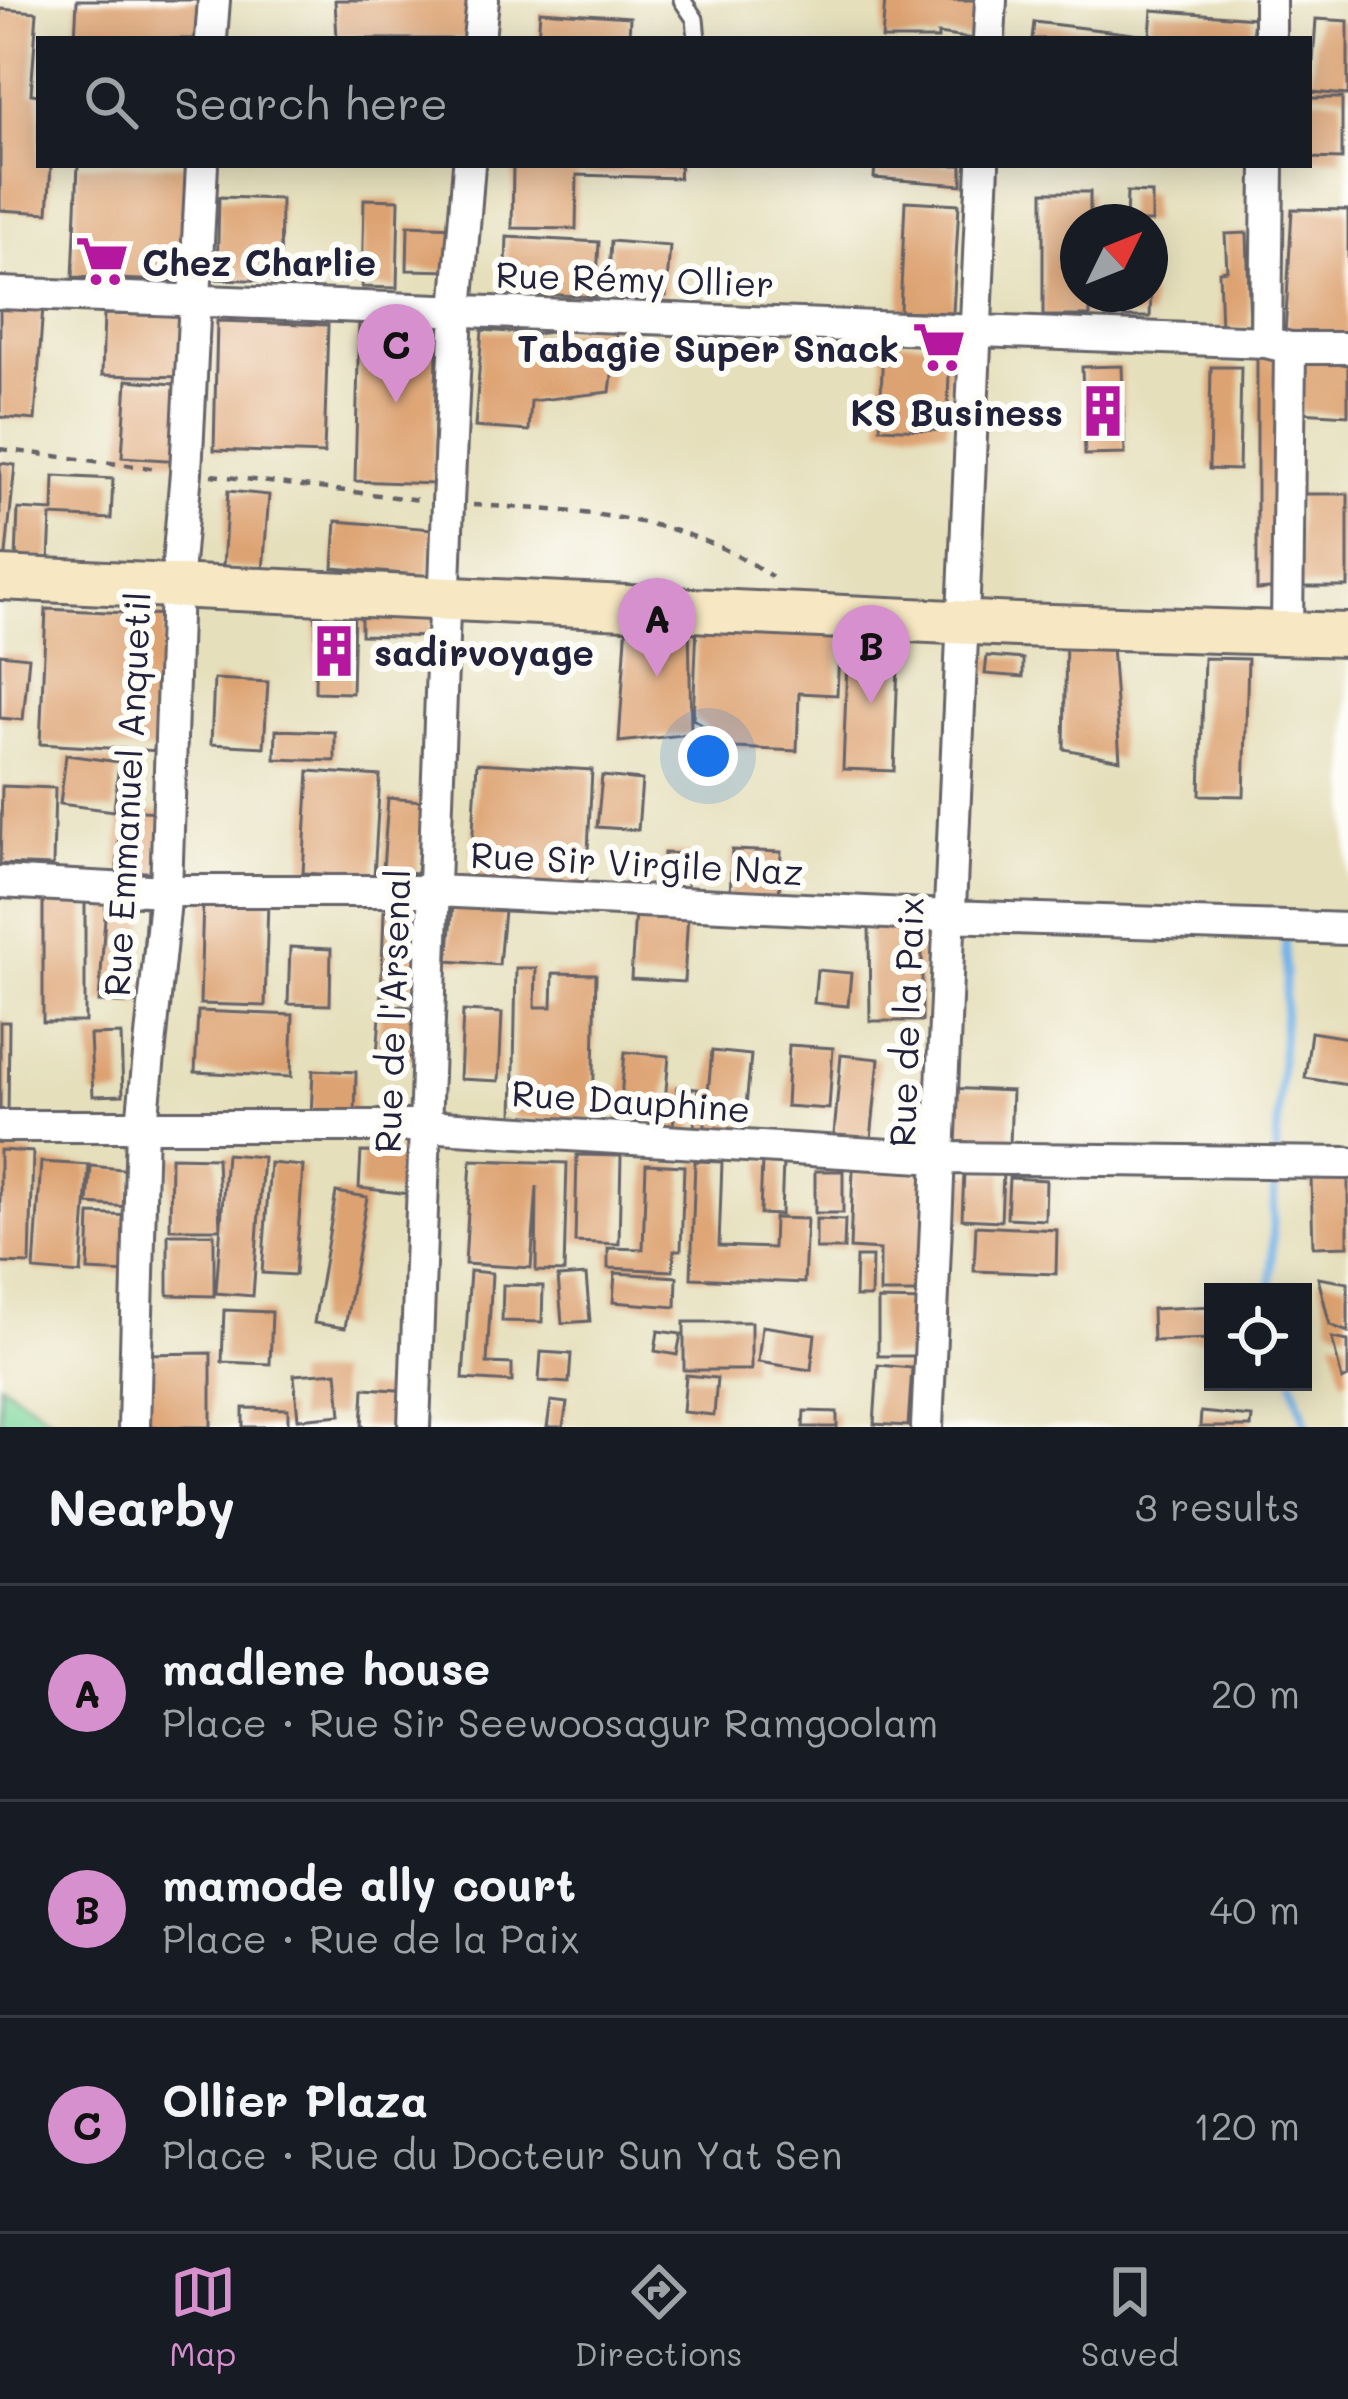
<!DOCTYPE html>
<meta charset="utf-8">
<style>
:root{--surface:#171b24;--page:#242831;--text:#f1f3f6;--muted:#9ea1a6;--line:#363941;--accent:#d690ce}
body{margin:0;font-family:Mali,sans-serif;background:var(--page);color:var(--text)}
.controls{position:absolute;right:36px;bottom:36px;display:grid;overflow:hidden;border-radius:0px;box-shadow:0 6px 30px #0003}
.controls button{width:108px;height:108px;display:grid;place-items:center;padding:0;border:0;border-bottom:3px solid var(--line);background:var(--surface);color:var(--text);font:60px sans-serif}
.compass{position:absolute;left:1060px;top:204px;width:108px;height:108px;border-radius:50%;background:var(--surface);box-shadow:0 6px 30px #0003;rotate:47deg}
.you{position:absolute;left:708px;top:756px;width:42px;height:42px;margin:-30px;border:9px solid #fff;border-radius:50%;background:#1a73e8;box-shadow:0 0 0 18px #1a73e833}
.badge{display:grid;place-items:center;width:78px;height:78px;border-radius:50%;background:var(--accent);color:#111;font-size:39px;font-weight:700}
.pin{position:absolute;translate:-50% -99px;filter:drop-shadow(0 3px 6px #0008)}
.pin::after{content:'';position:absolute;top:63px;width:42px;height:36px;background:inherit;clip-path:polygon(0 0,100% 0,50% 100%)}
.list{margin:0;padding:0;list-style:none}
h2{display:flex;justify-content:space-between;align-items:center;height:156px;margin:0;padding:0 48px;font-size:51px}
h2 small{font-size:39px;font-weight:400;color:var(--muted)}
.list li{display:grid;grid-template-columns:78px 1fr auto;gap:36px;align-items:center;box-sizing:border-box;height:216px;padding:0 48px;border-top:3px solid var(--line)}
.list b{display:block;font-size:45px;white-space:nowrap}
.list p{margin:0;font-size:39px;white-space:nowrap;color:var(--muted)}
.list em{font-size:39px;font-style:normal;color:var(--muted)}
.icon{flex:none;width:66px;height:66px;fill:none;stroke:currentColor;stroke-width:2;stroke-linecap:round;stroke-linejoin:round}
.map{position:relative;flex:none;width:1348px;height:1427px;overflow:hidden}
.search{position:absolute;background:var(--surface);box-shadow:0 6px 30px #0003;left:36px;right:36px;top:36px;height:132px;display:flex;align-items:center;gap:30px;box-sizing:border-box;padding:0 42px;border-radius:0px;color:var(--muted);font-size:45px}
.sheet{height:804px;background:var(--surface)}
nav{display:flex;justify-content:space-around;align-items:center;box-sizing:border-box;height:168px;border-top:3px solid var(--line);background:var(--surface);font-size:33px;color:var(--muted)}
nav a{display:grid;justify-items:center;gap:6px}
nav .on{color:var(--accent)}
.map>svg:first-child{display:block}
.green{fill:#7ed79d;stroke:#507c6c;stroke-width:3}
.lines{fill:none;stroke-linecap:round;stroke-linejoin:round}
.stream{stroke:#74b3e7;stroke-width:8}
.building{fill:#dda271}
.lane-casing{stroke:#666468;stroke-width:21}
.street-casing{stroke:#666468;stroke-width:36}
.secondary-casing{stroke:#666468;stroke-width:48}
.path{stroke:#666468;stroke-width:4.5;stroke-dasharray:9 9;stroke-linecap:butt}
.lane{stroke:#fff;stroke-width:15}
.street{stroke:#fff;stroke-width:30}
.secondary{stroke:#f7e8c3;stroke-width:42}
.labels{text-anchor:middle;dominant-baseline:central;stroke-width:12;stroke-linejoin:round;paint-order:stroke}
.poi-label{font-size:36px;font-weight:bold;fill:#22223b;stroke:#fdfcf7;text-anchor:start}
.street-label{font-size:36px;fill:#22223b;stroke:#fdfcf7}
</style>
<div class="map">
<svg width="1348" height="1427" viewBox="0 0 1348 1427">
<rect width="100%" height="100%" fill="#fdfcf7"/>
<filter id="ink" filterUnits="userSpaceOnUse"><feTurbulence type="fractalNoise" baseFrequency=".00833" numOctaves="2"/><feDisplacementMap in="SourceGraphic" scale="24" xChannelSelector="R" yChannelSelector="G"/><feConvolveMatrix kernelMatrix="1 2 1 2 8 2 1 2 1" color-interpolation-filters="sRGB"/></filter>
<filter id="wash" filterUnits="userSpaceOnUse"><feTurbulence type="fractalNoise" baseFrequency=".004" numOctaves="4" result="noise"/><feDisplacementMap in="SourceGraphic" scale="48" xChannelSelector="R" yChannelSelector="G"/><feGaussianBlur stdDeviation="2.7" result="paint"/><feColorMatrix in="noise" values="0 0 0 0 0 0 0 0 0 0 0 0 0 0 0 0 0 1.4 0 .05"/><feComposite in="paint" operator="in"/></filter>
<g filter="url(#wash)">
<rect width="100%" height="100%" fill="#e5dfbb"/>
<!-- green -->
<path class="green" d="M0,1383L63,1427H0Z"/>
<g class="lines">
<!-- stream -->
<path class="stream" d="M1276,1153L1286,982L1285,934
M1271,1292L1275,1168
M1293,1382L1307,1427"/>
</g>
<g id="blocks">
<!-- building -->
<path class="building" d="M77,0H203L201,39H75Z
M335,0H475L471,39H337Z
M885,0H975L974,39L938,34V39H882Z
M0,9L37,12L31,94L39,95V165H51L48,213L0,210Z
M1152,10L1254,18L1252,39H1032L1034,22L1150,36Z
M540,11L630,17L629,39H538Z
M1316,19L1348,21V95L1311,92Z
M1309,98H1342V159L1309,158Z
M78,165H192L187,282L73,277Z
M513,165H680L679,178L577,175L576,229L512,228Z
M875,165H962V185L874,178Z
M1043,192H1090V222H1078V294H1090V316H1043Z
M1127,192L1152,193V222H1126Z
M219,197L281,199L280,281L217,279Z
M364,199L399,200L397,288L362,287Z
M905,201L959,204L953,313L900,311Z
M1292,209L1348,210V340L1285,335Z
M408,225L455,227L454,271L407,270Z
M1247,233L1250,328L1221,329L1219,271L1227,270L1225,234Z
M507,237L599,242L596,297L505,292Z
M611,241L670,246L666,296L608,292Z
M1125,294H1151L1150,317H1124Z
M0,303L43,306L35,420L0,417Z
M104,314L185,316L184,377L102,375Z
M217,321L328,325L324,454L214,450Z
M359,321L438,324L433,484L355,481Z
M618,323L610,392L531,401L529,431L475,427L482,330L536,334Z
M883,340L950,343L947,431L880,428Z
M1257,352H1277L1281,588L1257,590Z
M1304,355L1348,357V415L1300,412Z
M1122,366L1125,454L1085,455L1082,367Z
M1211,367H1241L1239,470L1209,469Z
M127,380L185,385L180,461L122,457Z
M0,463L15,465L5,564H0Z
M54,476L113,479L111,519L51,516L49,561L16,560L18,509L53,511Z
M228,491L269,495L263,571L223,567Z
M1298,494H1348V587H1299Z
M336,521L433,529L429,576L333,568Z
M46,609L166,615L159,751L40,744Z
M316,610L354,611L352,693L315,692Z
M361,613L433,616L432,637L361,635Z
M627,620L689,621L691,734L619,742Z
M697,624L840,631L837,695L799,693L797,751L736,748L693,719Z
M848,636L899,639L894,771L843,769Z
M1066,637L1112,646L1120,760L1064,749Z
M0,654L29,657L23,720L0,718Z
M987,656L1023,659V677L985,674Z
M1204,658L1248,659L1244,796L1200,795Z
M214,679L268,682L264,747L211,744Z
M276,730L335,732V761L275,759Z
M66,755L119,762L114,811L60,804Z
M477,763L592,770L586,891L470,884Z
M309,771L380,776L374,877L303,873Z
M602,776L642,780L638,830L597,827Z
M2,786L55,788L53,866L0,864Z
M388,798L423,801L417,873L383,870Z
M120,810L163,812L159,873L117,870Z
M732,850L781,852L779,899L730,897Z
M664,853L688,854L687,888H663Z
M43,893H85V1022H43Z
M203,898L268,900L265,1006L200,1004Z
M106,903L146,907L140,1004L99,1002Z
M453,905L504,910L499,965L448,961Z
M635,910L688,913L684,982L631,979Z
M384,911L418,913L414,997L381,996Z
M869,923H922V1021H870Z
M290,947L331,949L330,1005L288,1004Z
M516,968H536L535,1007H552L553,973L596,974L593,1121L513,1118Z
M817,970L851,973L848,1006L814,1003Z
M381,1004L422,1008L418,1058L377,1055Z
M198,1011L293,1015L291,1077L195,1072Z
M463,1011L502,1013L499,1081L460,1079Z
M0,1022H9L8,1117H0Z
M1311,1032L1348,1038V1085L1305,1078Z
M121,1034L123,1095L93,1096L90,1035Z
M789,1045L833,1048L829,1109L786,1106Z
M712,1051L751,1055L743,1137L704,1133Z
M625,1052L669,1056L663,1125L619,1121Z
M841,1055L879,1059L871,1139L834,1135Z
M313,1070L356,1072L355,1119L311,1118Z
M677,1087L698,1089L693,1137L672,1135Z
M947,1088L1012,1091L1010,1144L946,1141Z
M0,1150L33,1152L30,1264L0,1263Z
M361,1152L414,1153L410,1194L359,1188Z
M226,1154L263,1157L253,1296L216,1293Z
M577,1155L621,1156L619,1244L575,1242Z
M171,1157L217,1158L220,1229H170Z
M471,1160L567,1163L564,1272L536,1271L537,1186L531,1268L465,1264Z
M695,1161L722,1162L719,1246L773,1248L774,1218L807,1219L804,1283L691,1278Z
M762,1161L783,1162L781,1215L760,1214Z
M41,1162L89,1165L81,1274L34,1270Z
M270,1163L303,1166L295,1275L262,1273Z
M646,1164L684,1166L681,1250H674L673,1271L608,1268V1248L643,1249Z
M91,1166L132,1170L128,1207L88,1204Z
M853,1169L928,1172L924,1293H880V1250L850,1248Z
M815,1171H843V1213H815Z
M964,1172L1003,1173L1001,1221L962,1219Z
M1348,1176V1246L1313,1247L1311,1177Z
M1009,1178L1046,1180L1045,1220L1007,1218Z
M336,1192L367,1197L345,1328L314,1323Z
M90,1214L132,1216L130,1273L88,1271Z
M816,1219L845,1220L844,1249H816Z
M976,1226L1057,1230L1056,1274L974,1271Z
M168,1234H214V1296L168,1295Z
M856,1257H872L871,1297H855Z
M470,1271L492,1273L487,1363L512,1364V1382L463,1379Z
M615,1273L677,1277L676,1307L613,1302Z
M586,1275L590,1321L562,1323L558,1277Z
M1318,1278L1348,1283V1332L1330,1325Z
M503,1285L543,1286L542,1322L502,1321Z
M878,1300L926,1301V1356H878Z
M1213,1306V1339L1153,1341L1152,1309Z
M224,1310L272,1312L270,1364L222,1362Z
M684,1322H751V1370H684Z
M762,1326L815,1334L811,1370L758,1362Z
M658,1331L681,1334L677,1355L655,1351Z
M1332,1338L1348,1341V1377L1342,1380Z
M541,1352L571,1354L569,1383L539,1381Z
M211,1353V1427H144L143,1354Z
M878,1365L912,1368L908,1426L874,1424Z
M337,1372L341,1415L298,1419L294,1375Z
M686,1375L717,1378L714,1415L683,1412Z
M364,1388L413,1391L411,1427H362Z
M551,1401L567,1403L563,1427H547Z
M243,1408L288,1409V1427H243Z
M804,1411L837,1412V1427H803Z
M1201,1412L1252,1417L1251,1427H1200Z"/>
</g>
</g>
<g filter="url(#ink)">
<use href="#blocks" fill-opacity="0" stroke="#666468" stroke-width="3"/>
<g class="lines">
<!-- lane casing -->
<g class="lane-casing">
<path id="lane" d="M682,0L695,19L697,39"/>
</g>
<!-- street casing -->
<g class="street-casing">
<path id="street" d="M211,39L214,0
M479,39L483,0
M989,39L991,0
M1270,39V0
M0,293L1266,342L1290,348H1348
M1266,342L1268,165
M1287,631L1290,348
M0,882L166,891H436L948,916L1348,929
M0,1126H425L939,1158L1348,1163
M134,1427L142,1124L166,891L176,586L186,472L202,165
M414,1427L448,503L457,311L469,165
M927,1427L983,165"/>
</g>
<!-- secondary casing -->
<g class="secondary-casing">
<path id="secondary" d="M0,578L1017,625L1348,635"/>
</g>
<!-- path -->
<path class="path" d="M0,449L158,469
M211,475L420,500
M473,505C577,511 684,514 772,577"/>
<!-- lane -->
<use href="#lane" class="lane"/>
<!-- street -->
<use href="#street" class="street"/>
<!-- secondary -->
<use href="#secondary" class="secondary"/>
</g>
</g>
<!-- icons -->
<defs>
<g id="supermarket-bare" transform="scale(4.14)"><path d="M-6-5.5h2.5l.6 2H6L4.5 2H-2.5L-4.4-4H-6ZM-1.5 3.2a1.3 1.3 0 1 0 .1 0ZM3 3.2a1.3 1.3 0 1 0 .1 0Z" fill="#b5179e" stroke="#fdfcf7" stroke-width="2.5" paint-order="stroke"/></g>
<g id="building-bare" transform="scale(4.14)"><path d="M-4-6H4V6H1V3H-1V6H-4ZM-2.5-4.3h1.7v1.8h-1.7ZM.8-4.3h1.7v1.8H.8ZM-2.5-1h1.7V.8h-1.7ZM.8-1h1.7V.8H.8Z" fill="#b5179e" stroke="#fdfcf7" stroke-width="2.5" paint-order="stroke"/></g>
</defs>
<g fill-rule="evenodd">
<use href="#supermarket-bare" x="102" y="261"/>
<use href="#supermarket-bare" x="939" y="347"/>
<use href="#building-bare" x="1103" y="411"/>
<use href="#building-bare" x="334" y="651"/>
</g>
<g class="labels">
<!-- poi labels -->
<g class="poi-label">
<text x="142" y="261">Chez Charlie</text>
<text x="899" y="347" text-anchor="end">Tabagie Super Snack</text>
<text x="1063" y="411" text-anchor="end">KS Business</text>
<text x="374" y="651">sadirvoyage</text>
</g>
<!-- street labels -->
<g class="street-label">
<text transform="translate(635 278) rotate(2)">Rue Rémy Ollier</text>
<text transform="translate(126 794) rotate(-87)">Rue Emmanuel Anquetil</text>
<text transform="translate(637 862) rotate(3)">Rue Sir Virgile Naz</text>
<text transform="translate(391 1011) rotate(-88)">Rue de l'Arsenal</text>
<text transform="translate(905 1022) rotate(-88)">Rue de la Paix</text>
<text transform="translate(631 1100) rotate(4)">Rue Dauphine</text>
</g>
</g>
</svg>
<div class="controls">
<button><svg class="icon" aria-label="locate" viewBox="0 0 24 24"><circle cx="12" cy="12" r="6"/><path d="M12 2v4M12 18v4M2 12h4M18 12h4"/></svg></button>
</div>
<svg class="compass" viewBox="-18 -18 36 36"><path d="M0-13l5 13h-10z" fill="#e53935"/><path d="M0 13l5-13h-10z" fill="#9ea1a6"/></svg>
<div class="you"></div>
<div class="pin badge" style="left:657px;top:677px">A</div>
<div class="pin badge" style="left:871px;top:704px">B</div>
<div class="pin badge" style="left:396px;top:403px">C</div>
<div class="search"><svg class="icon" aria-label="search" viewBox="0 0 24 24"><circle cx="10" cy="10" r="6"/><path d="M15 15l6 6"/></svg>Search here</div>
</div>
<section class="sheet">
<h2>Nearby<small>3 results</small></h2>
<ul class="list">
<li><span class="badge">A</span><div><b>madlene house</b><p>Place · Rue Sir Seewoosagur Ramgoolam</p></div><em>20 m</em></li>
<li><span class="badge">B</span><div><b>mamode ally court</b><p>Place · Rue de la Paix</p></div><em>40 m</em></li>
<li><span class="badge">C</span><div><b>Ollier Plaza</b><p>Place · Rue du Docteur Sun Yat Sen</p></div><em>120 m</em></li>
</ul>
</section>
<nav>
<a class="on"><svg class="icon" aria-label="map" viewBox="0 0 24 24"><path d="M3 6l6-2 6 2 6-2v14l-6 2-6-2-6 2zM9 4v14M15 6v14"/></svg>Map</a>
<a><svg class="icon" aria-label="directions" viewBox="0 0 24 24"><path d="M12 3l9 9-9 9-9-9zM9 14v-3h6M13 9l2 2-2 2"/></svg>Directions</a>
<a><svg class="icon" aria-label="saved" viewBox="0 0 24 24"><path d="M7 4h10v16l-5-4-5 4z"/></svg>Saved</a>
</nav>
